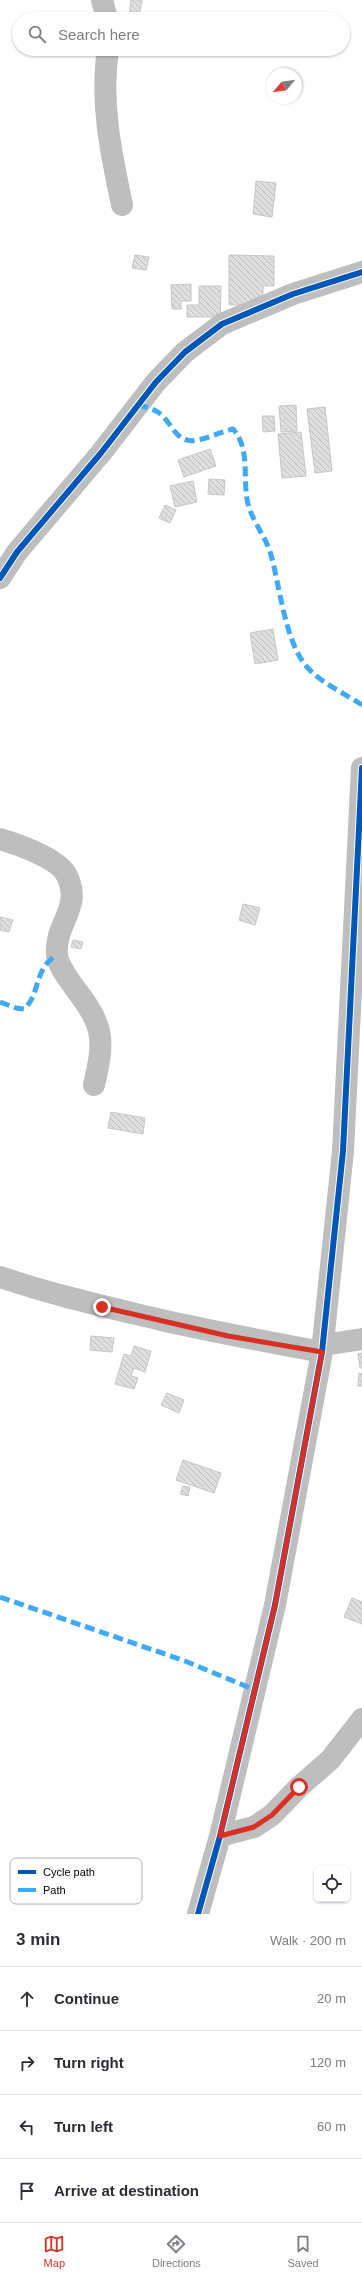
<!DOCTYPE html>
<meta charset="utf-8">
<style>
:root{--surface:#fff;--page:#f7f7f7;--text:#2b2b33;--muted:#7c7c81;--line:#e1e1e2;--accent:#d93025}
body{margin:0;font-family:Arial,sans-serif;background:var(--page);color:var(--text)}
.controls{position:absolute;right:12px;bottom:12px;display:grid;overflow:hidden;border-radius:6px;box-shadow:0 1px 3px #0004}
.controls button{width:36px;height:36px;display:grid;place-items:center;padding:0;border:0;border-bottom:1px solid var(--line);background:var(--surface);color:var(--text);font:20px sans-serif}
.compass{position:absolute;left:266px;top:68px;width:36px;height:36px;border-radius:50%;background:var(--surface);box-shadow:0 1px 3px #0004;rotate:241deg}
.stop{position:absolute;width:12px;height:12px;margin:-9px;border:3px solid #d93025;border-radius:50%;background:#fff}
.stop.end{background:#d93025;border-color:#fff;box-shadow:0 1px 4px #0008}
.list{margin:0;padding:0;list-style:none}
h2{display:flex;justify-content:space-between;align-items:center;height:52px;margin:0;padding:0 16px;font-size:17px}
h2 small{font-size:13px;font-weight:400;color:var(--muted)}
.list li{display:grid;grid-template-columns:26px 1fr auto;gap:12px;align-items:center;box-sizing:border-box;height:64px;padding:0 16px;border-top:1px solid var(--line)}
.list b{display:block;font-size:15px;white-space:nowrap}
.list em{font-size:13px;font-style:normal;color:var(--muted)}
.icon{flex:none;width:22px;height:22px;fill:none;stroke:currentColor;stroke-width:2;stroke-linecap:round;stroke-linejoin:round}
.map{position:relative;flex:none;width:362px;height:1914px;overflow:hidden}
.search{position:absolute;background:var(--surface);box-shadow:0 1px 3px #0004;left:12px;right:12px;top:12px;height:44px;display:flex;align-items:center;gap:10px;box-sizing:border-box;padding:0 14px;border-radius:22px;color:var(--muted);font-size:15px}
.sheet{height:308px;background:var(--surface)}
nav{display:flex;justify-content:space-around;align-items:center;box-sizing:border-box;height:56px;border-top:1px solid var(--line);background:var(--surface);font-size:11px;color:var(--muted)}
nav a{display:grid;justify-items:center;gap:2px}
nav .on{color:var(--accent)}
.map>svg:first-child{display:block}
.building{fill:url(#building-back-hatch);stroke:#c6c6c6}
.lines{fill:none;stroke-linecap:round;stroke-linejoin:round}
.minor{stroke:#bebebe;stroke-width:22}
.quiet{stroke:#3fa9f5;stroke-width:5;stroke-dasharray:10 5;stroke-linecap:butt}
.cycleway-casing{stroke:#fff;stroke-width:8}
.cycleway{stroke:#0057b8;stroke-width:6}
.route{stroke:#d93025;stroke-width:5}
.key{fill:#fff;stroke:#b2b2b2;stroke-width:1}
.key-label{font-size:11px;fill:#000}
</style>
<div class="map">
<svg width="362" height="1914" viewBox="0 0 362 1914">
<defs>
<pattern id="building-back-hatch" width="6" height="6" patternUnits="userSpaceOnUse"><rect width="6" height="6" fill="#dfdfdf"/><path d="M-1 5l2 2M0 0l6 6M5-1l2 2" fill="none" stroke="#bebebe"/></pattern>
</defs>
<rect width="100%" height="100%" fill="#fff"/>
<!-- building -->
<path class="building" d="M131,0H142L139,18L129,16Z
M256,181L276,183L272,217L253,214Z
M135,255L149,257L146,270L132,268Z
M229,255L274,256V286H263V305H229Z
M191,284V301H181V309H172L171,285Z
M199,286H221L220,317H187V305H199Z
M296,405L297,431L281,432L279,406Z
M325,407L332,471L315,473L307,409Z
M262,416H274L275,431L263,432Z
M301,432L306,476L282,478L278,434Z
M210,449L216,466L184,477L178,460Z
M209,479L225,480L224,495L208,494Z
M193,481L197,502L175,507L170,486Z
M165,505L176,510L170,523L159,518Z
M273,629L278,660L255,664L250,633Z
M243,904L260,908L255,925L239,920Z
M0,917L13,920L9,932L0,930Z
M73,940L83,942L81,949L71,947Z
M111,1112L145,1118L143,1134L108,1128Z
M91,1336L114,1338L112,1352L90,1350Z
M134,1346L151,1351L145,1372L134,1368L131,1376L138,1378L134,1389L115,1384L124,1354L131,1356Z
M362,1353V1368H360L358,1354Z
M359,1373L362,1374V1386H358Z
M167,1393L184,1400L179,1413L161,1405Z
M183,1460L221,1473L214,1493L176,1480Z
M183,1486L190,1487L188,1496L180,1494Z
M352,1598L362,1602V1624L344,1617Z"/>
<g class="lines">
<!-- minor -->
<path class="minor" d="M102,0L107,19
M108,49C100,102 111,153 122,205
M0,578L17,552L101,453L156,382L185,352L222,324L293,294L362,272
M0,839C17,844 57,858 66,874C84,907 54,923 57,955C58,966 68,978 74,987C104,1026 105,1038 94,1085
M0,1277C53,1295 107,1307 161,1320C215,1332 268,1342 322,1352
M323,1345L362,1339
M220,1836L254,1827L272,1815L299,1787L330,1760L362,1719
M198,1914L220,1836L275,1605L322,1352L343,1151L362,768"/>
<!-- quiet -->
<path class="quiet" d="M138,405C144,407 151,408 156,411C172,419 174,445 197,440C209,438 220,432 233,429C250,448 243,476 247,499C250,519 266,536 271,555C280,587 285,642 307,667C321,683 344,693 362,705
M0,1002L16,1008L24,1009C41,994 33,969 57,955
M0,1597L185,1661L255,1690"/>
<!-- cycleway casing -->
<g class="cycleway-casing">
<path id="cycleway" d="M0,578L17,552L101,453L156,382L185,352L222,324L293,294L362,272
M198,1914L220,1836L275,1605L322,1352L343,1151L362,768"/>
</g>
<!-- cycleway -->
<use href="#cycleway" class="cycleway"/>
</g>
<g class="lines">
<!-- route -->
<path class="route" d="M102,1307L228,1336L322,1352L275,1605L220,1836L254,1827L272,1815L299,1787"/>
</g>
<!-- legend -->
<rect x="10" y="1858" width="132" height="46" rx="6" class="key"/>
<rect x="18" y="1870" width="18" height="4" fill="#0057b8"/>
<rect x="18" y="1888" width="18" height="4" fill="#3fa9f5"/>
<g class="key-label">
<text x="43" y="1876">Cycle path</text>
<text x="43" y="1894">Path</text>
</g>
</svg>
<div class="controls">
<button><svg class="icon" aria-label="locate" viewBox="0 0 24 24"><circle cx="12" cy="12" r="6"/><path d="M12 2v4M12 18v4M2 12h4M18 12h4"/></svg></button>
</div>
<svg class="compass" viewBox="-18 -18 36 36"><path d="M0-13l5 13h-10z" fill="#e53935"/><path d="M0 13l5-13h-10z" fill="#7c7c81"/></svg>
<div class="stop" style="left:299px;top:1787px"></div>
<div class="stop end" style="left:102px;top:1307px"></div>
<div class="search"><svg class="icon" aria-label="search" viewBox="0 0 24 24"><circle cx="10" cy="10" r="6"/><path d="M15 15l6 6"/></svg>Search here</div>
</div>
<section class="sheet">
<h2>3 min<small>Walk · 200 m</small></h2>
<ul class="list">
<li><svg class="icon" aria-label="ahead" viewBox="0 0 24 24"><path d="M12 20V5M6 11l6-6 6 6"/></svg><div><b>Continue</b></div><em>20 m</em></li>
<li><svg class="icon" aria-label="right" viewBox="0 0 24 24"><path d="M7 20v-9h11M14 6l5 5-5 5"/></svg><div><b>Turn right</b></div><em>120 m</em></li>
<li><svg class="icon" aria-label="left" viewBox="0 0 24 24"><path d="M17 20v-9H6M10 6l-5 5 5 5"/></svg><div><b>Turn left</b></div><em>60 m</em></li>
<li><svg class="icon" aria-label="arrive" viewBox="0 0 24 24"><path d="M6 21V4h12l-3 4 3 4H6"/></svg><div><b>Arrive at destination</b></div></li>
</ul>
</section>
<nav>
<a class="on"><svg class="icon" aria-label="map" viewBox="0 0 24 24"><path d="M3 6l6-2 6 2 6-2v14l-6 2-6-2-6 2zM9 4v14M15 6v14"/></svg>Map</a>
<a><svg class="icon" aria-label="directions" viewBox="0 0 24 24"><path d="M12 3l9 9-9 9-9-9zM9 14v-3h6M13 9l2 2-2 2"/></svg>Directions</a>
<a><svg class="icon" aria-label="saved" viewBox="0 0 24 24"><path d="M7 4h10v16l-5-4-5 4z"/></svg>Saved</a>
</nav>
